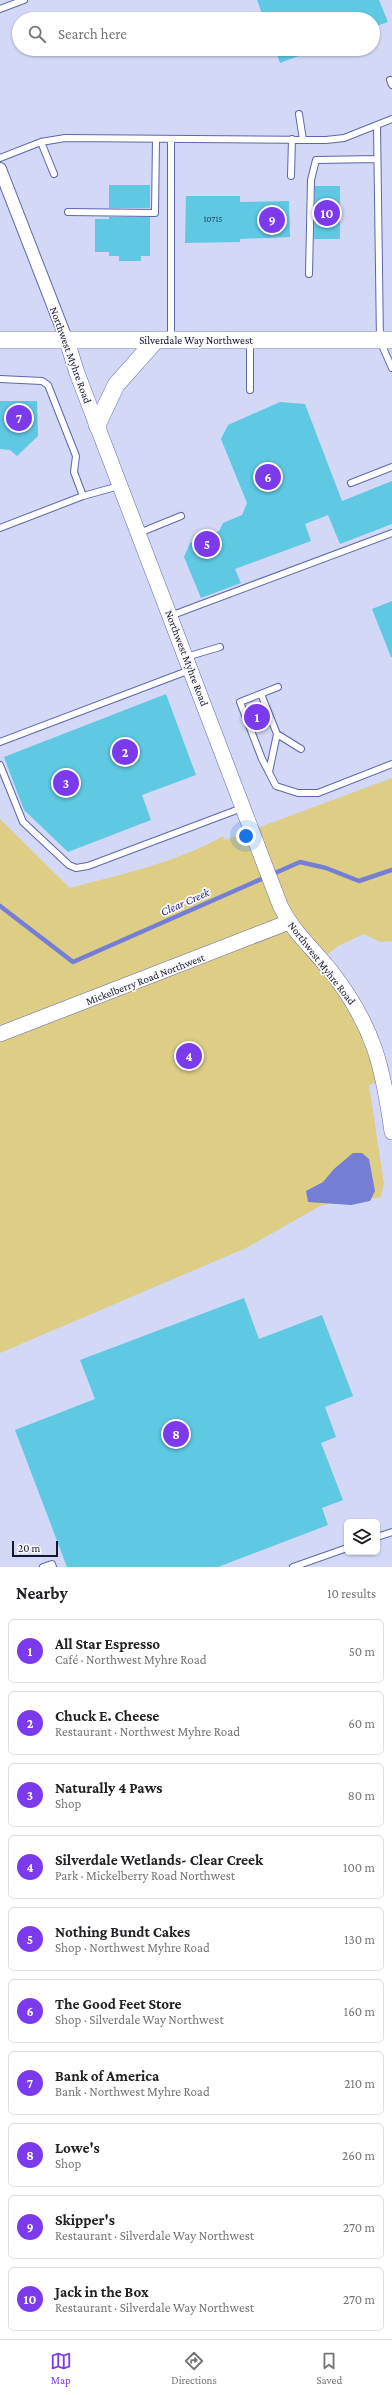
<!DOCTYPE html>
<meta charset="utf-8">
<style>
:root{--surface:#fff;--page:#f2f2f2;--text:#202124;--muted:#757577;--line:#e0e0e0;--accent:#7c3aed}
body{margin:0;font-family:"Crimson Pro",serif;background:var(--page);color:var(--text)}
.controls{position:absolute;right:12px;bottom:12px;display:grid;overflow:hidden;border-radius:6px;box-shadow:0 1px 3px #0004}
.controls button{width:36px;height:36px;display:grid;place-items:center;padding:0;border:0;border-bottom:1px solid var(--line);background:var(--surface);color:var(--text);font:20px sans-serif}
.scale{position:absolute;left:12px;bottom:10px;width:46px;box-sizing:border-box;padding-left:4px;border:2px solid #151833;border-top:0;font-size:11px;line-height:14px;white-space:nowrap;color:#151833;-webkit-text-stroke:3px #fafafa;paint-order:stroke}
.you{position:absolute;left:246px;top:836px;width:14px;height:14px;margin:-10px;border:3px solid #fff;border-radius:50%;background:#1a73e8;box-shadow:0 0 0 6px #1a73e833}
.badge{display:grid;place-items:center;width:26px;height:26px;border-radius:50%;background:var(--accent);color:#fff;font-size:13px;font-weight:700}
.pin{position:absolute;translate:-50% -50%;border:2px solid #fff;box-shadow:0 1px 4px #0006}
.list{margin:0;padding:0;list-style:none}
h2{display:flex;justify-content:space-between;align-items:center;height:52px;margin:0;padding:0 16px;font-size:17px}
h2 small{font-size:13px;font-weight:400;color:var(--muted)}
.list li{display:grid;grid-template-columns:26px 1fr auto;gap:12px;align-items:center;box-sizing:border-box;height:64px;margin:0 8px 8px;padding:0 8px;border:1px solid var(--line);border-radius:6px}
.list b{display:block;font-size:15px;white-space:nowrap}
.list p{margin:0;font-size:13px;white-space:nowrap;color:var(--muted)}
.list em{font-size:13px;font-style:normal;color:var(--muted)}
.icon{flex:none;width:22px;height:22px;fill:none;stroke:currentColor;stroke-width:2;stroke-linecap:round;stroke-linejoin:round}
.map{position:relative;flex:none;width:392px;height:1567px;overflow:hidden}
.search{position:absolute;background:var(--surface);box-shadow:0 1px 3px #0004;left:12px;right:12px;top:12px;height:44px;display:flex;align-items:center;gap:10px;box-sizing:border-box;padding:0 14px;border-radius:22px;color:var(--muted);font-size:15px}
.sheet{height:772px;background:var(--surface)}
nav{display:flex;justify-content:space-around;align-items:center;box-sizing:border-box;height:56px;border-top:1px solid var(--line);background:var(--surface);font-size:11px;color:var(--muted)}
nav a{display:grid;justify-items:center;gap:2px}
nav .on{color:var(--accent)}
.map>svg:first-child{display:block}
.green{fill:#ddcd85}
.water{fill:#747ed6}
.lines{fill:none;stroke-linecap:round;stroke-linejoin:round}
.stream{stroke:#747ed6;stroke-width:4.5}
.building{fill:#5fc9e4}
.service-casing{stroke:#5e66a9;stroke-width:8}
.minor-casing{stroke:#5e66a9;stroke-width:14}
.tertiary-casing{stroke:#5e66a9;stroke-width:16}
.secondary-casing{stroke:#5e66a9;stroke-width:18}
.service{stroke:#fff;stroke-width:6}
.minor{stroke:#fff;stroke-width:12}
.tertiary{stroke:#fff;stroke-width:15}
.secondary{stroke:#fff;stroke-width:17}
.labels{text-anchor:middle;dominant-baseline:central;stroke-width:3.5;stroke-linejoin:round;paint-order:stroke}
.number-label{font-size:9px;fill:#28445f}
.street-label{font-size:11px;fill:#151833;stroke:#fafafa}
.water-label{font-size:12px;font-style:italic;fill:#2f2990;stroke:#fafafa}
</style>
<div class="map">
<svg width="392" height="1567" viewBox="0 0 392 1567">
<rect width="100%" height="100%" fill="#d2d8f6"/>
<!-- green -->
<path class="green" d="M392,778V941L380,942L364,934L338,946L321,960L333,973L383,1080L369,1085L384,1184L381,1197L365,1200L340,1201L320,1206L246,1248L0,1353V819L70,888C122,874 176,863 223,836L225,840Z"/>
<!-- water -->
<path class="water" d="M353,1153H362L369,1159L375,1191L370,1201L351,1205L308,1202L306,1191L323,1182L334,1169Z"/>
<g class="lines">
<!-- stream -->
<path class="stream" d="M0,906L73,962L300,862L326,868L359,881L392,870"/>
</g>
<!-- building -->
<path class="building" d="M257,0H379L388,22L373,27V19H264Z
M275,49H315V50L280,63Z
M109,185H150V208H109Z
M315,186H340V239H314Z
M186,196H240V202L289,201L290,237L240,239V242L185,243Z
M109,217H150V256H141V261H119V256H109V252H95V219H109Z
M0,401H37L38,436L17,456L10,450L0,449Z
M280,402L305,404L342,501L392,481V524L340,544L328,515L305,524L311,541L235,569L241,583L201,598L184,557L190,543L219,531L223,523L242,515L247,503L221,439L228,425Z
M392,601V657H391L372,609Z
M166,694L196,775L142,795L151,820L68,852L24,810L4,757Z
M260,707L267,724L255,728L248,711Z
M244,1298L259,1339L322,1315L353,1396L325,1407L336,1437L321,1443L343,1500L322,1508L328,1525L218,1567H67L15,1430L95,1399L80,1360Z"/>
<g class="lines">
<!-- service casing -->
<g class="service-casing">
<path id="service" d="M0,9L24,0
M390,80L392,85
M299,114L303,140
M377,126L380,341L392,368
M41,142L54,174
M0,158L41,142L65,138L326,140L344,138L392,119
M291,176L292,139
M68,212L155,213L156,139
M309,274L311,180L316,160L377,159
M171,340V139
M0,379L42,381L48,385L76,456L74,472L83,496
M250,390V342
M351,483L392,467
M0,528L83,496L119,486
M139,533L181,516
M170,616L392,533
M186,657L220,647
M278,687L240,702L262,759L276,786L298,793H318L392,764
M261,694L277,734L301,749
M0,742L190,670
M0,765L23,822L69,865L76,868L88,866L242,808
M269,772L277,734
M377,1537L392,1532
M43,1567L52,1564L53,1567
M293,1567L347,1548"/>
</g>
<!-- minor casing -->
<g class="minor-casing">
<path id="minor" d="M0,169L67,341"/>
</g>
<!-- tertiary casing -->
<g class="tertiary-casing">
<path id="tertiary" d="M67,341L77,373L280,905C293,933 316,951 334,975C374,1028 383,1067 392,1132
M0,1034L289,922"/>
</g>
<!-- secondary casing -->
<g class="secondary-casing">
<path id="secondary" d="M0,340H392
M97,425L116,385L156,340"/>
</g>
<!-- service -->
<use href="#service" class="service"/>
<!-- minor -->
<use href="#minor" class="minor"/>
<!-- tertiary -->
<use href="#tertiary" class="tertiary"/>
<!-- secondary -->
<use href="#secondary" class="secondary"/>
</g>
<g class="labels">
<!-- number labels -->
<g class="number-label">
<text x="213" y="219">10715</text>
</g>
<!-- street labels -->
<g class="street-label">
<text x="196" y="340">Silverdale Way Northwest</text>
<text transform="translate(71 355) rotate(70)">Northwest Myhre Road</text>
<text transform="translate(187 658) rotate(69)">Northwest Myhre Road</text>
<text transform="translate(322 963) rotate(52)">Northwest Myhre Road</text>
<text transform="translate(145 979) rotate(-21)">Mickelberry Road Northwest</text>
</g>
<!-- water labels -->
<g class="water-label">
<text transform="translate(185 902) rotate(-24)">Clear Creek</text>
</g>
</g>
</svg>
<div class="controls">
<button><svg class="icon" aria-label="layers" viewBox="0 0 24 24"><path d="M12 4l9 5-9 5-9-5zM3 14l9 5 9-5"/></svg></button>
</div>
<div class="scale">20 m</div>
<div class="you"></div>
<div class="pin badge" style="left:257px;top:717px">1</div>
<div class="pin badge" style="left:125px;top:752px">2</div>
<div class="pin badge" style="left:66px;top:783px">3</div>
<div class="pin badge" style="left:189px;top:1056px">4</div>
<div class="pin badge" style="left:207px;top:544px">5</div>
<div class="pin badge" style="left:268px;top:477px">6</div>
<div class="pin badge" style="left:19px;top:418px">7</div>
<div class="pin badge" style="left:176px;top:1434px">8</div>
<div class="pin badge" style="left:272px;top:220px">9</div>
<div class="pin badge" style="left:327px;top:213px">10</div>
<div class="search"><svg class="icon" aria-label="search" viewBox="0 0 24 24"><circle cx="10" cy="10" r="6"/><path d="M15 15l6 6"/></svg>Search here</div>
</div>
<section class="sheet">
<h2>Nearby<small>10 results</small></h2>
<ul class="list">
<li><span class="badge">1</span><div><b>All Star Espresso</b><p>Café · Northwest Myhre Road</p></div><em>50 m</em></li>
<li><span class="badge">2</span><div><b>Chuck E. Cheese</b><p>Restaurant · Northwest Myhre Road</p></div><em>60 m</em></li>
<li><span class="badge">3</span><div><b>Naturally 4 Paws</b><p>Shop</p></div><em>80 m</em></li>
<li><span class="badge">4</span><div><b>Silverdale Wetlands- Clear Creek</b><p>Park · Mickelberry Road Northwest</p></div><em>100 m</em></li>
<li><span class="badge">5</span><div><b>Nothing Bundt Cakes</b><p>Shop · Northwest Myhre Road</p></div><em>130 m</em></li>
<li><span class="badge">6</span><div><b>The Good Feet Store</b><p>Shop · Silverdale Way Northwest</p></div><em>160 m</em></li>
<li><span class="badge">7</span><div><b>Bank of America</b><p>Bank · Northwest Myhre Road</p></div><em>210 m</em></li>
<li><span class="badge">8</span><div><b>Lowe's</b><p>Shop</p></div><em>260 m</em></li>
<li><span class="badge">9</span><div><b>Skipper's</b><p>Restaurant · Silverdale Way Northwest</p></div><em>270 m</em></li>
<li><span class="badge">10</span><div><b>Jack in the Box</b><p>Restaurant · Silverdale Way Northwest</p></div><em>270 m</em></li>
</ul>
</section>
<nav>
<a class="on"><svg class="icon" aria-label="map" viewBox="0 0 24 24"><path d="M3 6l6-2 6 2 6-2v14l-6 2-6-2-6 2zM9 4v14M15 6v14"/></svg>Map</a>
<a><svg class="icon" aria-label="directions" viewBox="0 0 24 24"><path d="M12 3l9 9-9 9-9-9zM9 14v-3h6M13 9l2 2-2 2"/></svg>Directions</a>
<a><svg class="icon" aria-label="saved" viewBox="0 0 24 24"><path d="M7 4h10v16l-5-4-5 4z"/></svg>Saved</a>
</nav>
